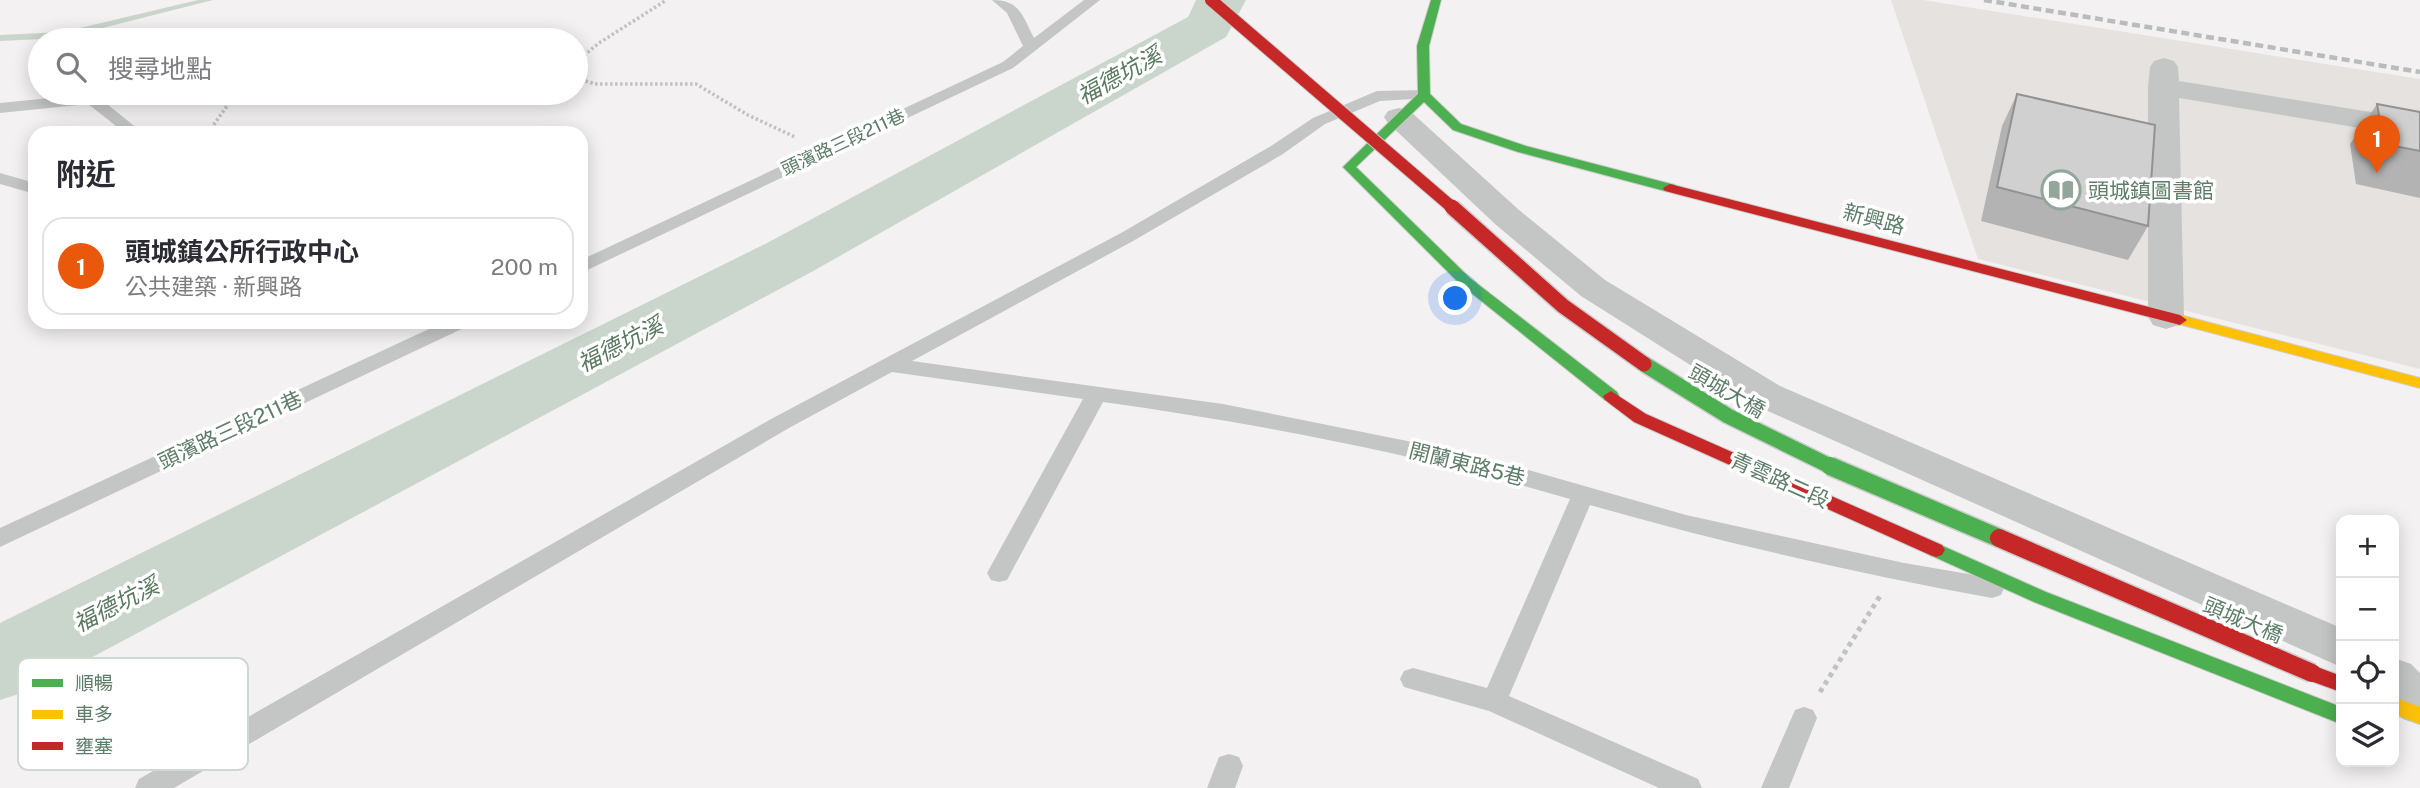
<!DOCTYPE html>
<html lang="zh-TW">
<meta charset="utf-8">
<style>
:root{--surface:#fff;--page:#f7f7f7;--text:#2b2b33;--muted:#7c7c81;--line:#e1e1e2;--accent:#ea580c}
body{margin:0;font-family:"Public Sans","Noto Sans TC",sans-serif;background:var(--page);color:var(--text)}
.controls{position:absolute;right:21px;bottom:21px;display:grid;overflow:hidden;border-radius:14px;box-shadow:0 4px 18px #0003}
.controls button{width:63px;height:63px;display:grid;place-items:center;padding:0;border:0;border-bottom:2px solid var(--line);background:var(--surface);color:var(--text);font:35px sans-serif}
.you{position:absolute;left:1456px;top:299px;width:24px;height:24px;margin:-18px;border:5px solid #fff;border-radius:50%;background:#1a73e8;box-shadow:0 0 0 10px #1a73e833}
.badge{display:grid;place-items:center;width:46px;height:46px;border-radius:50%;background:var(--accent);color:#fff;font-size:23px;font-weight:700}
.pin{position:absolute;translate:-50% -58px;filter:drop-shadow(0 2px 4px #0008)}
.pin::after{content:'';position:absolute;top:37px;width:24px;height:21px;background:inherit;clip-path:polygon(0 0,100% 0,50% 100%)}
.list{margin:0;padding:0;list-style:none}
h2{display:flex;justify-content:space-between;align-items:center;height:91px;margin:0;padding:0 28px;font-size:30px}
h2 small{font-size:23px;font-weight:400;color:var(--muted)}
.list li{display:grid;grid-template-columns:46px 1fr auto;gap:21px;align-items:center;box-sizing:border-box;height:98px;margin:0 14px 14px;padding:0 14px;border:2px solid var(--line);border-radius:21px}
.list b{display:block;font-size:26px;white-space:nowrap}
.list p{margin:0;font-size:23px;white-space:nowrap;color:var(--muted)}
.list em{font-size:23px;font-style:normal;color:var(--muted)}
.icon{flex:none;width:38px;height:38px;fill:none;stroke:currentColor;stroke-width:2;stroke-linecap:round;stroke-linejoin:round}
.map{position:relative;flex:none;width:2420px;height:788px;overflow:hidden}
.search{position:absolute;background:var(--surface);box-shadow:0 4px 18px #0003;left:28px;top:28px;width:560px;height:77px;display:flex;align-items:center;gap:18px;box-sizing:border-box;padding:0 24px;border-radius:38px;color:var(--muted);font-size:26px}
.panel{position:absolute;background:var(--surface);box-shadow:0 4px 18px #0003;left:28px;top:126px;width:560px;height:203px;border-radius:21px}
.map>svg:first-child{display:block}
.green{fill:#e6e2df}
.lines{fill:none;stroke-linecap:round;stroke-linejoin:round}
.stream{fill:#cad6cc;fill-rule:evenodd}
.river{fill:#cad6cc;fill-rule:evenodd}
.fast-casing{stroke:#cececd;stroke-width:2}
.slow-casing{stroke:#cececd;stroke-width:2}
.jam-casing{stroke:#cececd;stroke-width:2}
.path-far1{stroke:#c0c2c1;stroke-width:3.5;stroke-dasharray:2.5 2.5;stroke-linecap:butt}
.path{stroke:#c0c2c1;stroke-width:5;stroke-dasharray:4.5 4.5;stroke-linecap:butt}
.lane{fill:#c3c6c4;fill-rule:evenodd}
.street{fill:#c3c6c4;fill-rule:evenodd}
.fast{fill:#4caf50;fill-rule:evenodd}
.slow{fill:#ffc107;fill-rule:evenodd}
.jam{fill:#c62828;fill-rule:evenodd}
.rail{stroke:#b8bcba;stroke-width:4.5;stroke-dasharray:8 4.5;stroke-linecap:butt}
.fast-bridge-far1-casing{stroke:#cdcdcd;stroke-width:18;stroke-linecap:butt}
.fast-bridge-casing{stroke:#cdcdcd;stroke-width:21;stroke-linecap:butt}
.jam-bridge-far2-casing{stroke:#cdcdcd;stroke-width:14;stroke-linecap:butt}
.jam-bridge-far1-casing{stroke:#cdcdcd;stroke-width:18;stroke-linecap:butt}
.jam-bridge-casing{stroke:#cdcdcd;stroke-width:21;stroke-linecap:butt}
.fast-bridge-far1{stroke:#4caf50;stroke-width:15}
.fast-bridge{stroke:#4caf50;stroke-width:18}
.jam-bridge-far2{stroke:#c62828;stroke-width:12}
.jam-bridge-far1{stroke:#c62828;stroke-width:15}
.jam-bridge{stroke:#c62828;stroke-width:18}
.wall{fill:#b2b3b2}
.building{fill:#cfd0cf;stroke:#919291;stroke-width:2}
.labels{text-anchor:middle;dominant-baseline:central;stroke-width:7;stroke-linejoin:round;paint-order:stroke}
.far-street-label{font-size:18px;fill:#5e7d69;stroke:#fff}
.poi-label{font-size:21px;fill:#5e7d69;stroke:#fff;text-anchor:start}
.street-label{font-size:21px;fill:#5e7d69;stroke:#fff}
.water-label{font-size:23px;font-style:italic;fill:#59795f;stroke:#fff}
.key{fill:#fff;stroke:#cfd8d2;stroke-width:2}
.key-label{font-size:19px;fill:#5e7d69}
</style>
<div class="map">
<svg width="2420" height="788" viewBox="0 0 2420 788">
<rect width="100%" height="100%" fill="#f4f1f2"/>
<!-- green -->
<path class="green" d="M1891,0H1923L2420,79V369L1978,259Z"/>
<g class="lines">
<!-- stream -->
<path class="stream" d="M198,0H213L63,38L0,41V35L63,32Z"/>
<!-- river -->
<path class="river" d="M1196,0H1246L1226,37L815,270L31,690L0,700V623L769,242L1188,17Z"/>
<!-- fast casing -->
<g class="fast-casing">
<path id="fast" d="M1431,0H1441L1429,46L1430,94L1461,124L1526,146L1675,185L1677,188L1675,191H1665L1518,152L1453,130L1424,102L1356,167L1470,278L1617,392L1619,396L1617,400H1605L1460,284L1343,167L1418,94L1417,46Z
M1936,543L2046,592L2341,707V724L2034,602L1930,555L1927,550L1930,545Z"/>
</g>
<!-- slow casing -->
<g class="slow-casing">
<path id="slow" d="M2180,315L2420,378V388L2175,323L2173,320Z
M2394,697L2420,707V724L2394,714Z"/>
</g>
<!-- jam casing -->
<g class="jam-casing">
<path id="jam" d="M1670,184L2180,315L2187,320L2180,325L1665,191L1663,188Z
M1611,391L1646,414L1942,545L1945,550L1942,555L1936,557L1930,555L1634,422L1605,400L1603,396Z
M2312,665L2341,676V692L2305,679L2302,673L2305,667Z"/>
</g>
<!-- path-far1 -->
<path class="path-far1" d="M576,62L599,43L665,1
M576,78L595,84H696L748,115L795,137
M208,133L236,93
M333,133L343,128"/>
<!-- path -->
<path class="path" d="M1820,692L1880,596"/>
<!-- lane -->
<path class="lane" d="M992,0C1020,0 1022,15 1034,38L1084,0H1100L1013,68L581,273V260L1003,62L1023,46L1007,13Z
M1424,90L1432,95L1430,98L1380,101L1325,124L1283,154L1133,241L912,361L1223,404L1472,454L1686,515L1904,563L1992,578L2001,581L2004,588L2001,595L1992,598C1857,573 1722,543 1590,505L1509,696L1698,779L1702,788H1659L1489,711L1404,687L1400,679L1404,671L1413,668L1487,688L1570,499C1417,454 1261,424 1103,402L1007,580L999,582L991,580L987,573L1083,399L892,372L789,428L174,788H135L139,779L773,418L1121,233L1271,146L1313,118L1377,91Z
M91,94L97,96L143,133H125L88,104L0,113V103Z
M0,173L35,183V194L0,184Z
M444,322H471L468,326L0,547V528Z
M1804,707L1813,710L1817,718L1789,788H1761L1795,710Z
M1229,754L1239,757L1243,766L1235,788H1207L1219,757Z"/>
<!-- street -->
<path class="street" d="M2164,58L2174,61L2178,67L2179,81L2420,120V138L2179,98L2184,317L2179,325L2166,329L2153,325L2148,317V87L2150,67L2154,61Z
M1399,108L1410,111L1519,210L1605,280L1780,386L2341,628V667L1752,404L1581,296L1495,224L1388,123L1384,117L1388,111Z
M2394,658L2411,664L2420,673V725L2403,719L2394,710Z"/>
<!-- fast -->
<use href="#fast" class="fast"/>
<!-- slow -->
<use href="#slow" class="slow"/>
<!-- jam -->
<use href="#jam" class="jam"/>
<!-- rail -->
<path class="rail" d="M1984,0L2420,72"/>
<!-- fast-bridge-far1 casing -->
<g class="fast-bridge-far1-casing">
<path id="fast-bridge-far1" d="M1644,364L1728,416L1834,468"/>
</g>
<!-- fast-bridge casing -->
<g class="fast-bridge-casing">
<path id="fast-bridge" d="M1830,466L1999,538"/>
</g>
<!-- jam-bridge-far2 casing -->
<g class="jam-bridge-far2-casing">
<path id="jam-bridge-far2" d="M1211,0L1454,209"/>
</g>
<!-- jam-bridge-far1 casing -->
<g class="jam-bridge-far1-casing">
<path id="jam-bridge-far1" d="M1452,207L1563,306L1644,364"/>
</g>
<!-- jam-bridge casing -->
<g class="jam-bridge-casing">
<path id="jam-bridge" d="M1999,538L2312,673"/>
</g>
<!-- fast-bridge-far1 -->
<use href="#fast-bridge-far1" class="fast-bridge-far1"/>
<!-- fast-bridge -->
<use href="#fast-bridge" class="fast-bridge"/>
<!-- jam-bridge-far2 -->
<use href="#jam-bridge-far2" class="jam-bridge-far2"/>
<!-- jam-bridge-far1 -->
<use href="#jam-bridge-far1" class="jam-bridge-far1"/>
<!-- jam-bridge -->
<use href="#jam-bridge" class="jam-bridge"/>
</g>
<!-- wall -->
<path class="wall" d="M2017,94L2148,226L2128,260L1981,221L2002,126Z
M2377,104L2420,112V198L2356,184L2350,144Z"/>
<!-- building -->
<path class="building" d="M2017,94L2155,125L2148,226L1997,187Z
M2377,104L2420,112V151L2384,144Z"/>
<!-- icons -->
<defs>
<g id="library-ring" transform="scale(2.0125)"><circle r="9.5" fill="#fff" stroke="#92a699" stroke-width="1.5"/><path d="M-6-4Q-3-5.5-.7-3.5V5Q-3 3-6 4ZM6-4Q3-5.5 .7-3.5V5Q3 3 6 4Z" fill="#92a699"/></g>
</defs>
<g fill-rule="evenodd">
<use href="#library-ring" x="2061" y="190"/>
</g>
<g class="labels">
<!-- far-street labels -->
<g class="far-street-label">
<text transform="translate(843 142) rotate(-25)">頭濱路三段211巷</text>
</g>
<!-- poi labels -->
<g class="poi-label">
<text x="2088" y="190">頭城鎮圖書館</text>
</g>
<!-- street labels -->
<g class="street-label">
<text transform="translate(1874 219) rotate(15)">新興路</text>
<text transform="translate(1727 391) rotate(30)">頭城大橋</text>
<text transform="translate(230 430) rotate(-25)">頭濱路三段211巷</text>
<text transform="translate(1467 464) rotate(14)">開蘭東路5巷</text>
<text transform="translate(1780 480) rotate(24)">青雲路二段</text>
<text transform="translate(2243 620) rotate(23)">頭城大橋</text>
</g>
<!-- water labels -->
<g class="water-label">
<text transform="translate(1119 75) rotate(-29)">福德坑溪</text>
<text transform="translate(620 344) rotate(-27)">福德坑溪</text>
<text transform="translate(116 604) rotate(-27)">福德坑溪</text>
</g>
</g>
<!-- legend -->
<rect x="18" y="658" width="230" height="112" rx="10" class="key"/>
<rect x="32" y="679" width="31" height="8" fill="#4caf50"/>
<rect x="32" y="710" width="31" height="9" fill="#ffc107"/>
<rect x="32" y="742" width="31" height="8" fill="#c62828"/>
<g class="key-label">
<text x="75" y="690">順暢</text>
<text x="75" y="721">車多</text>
<text x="75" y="753">壅塞</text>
</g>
</svg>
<div class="controls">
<button>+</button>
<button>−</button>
<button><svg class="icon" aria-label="locate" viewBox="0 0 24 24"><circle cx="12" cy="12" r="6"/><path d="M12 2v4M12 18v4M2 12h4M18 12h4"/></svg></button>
<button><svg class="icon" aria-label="layers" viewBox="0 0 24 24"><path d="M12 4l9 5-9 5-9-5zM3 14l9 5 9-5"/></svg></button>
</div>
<div class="you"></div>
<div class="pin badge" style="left:2377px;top:173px">1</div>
<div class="search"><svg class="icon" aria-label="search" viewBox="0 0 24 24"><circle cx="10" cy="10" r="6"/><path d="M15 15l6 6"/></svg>搜尋地點</div>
<section class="panel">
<h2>附近<small></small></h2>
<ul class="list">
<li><span class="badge">1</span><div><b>頭城鎮公所行政中心</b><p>公共建築 · 新興路</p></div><em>200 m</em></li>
</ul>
</section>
</div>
